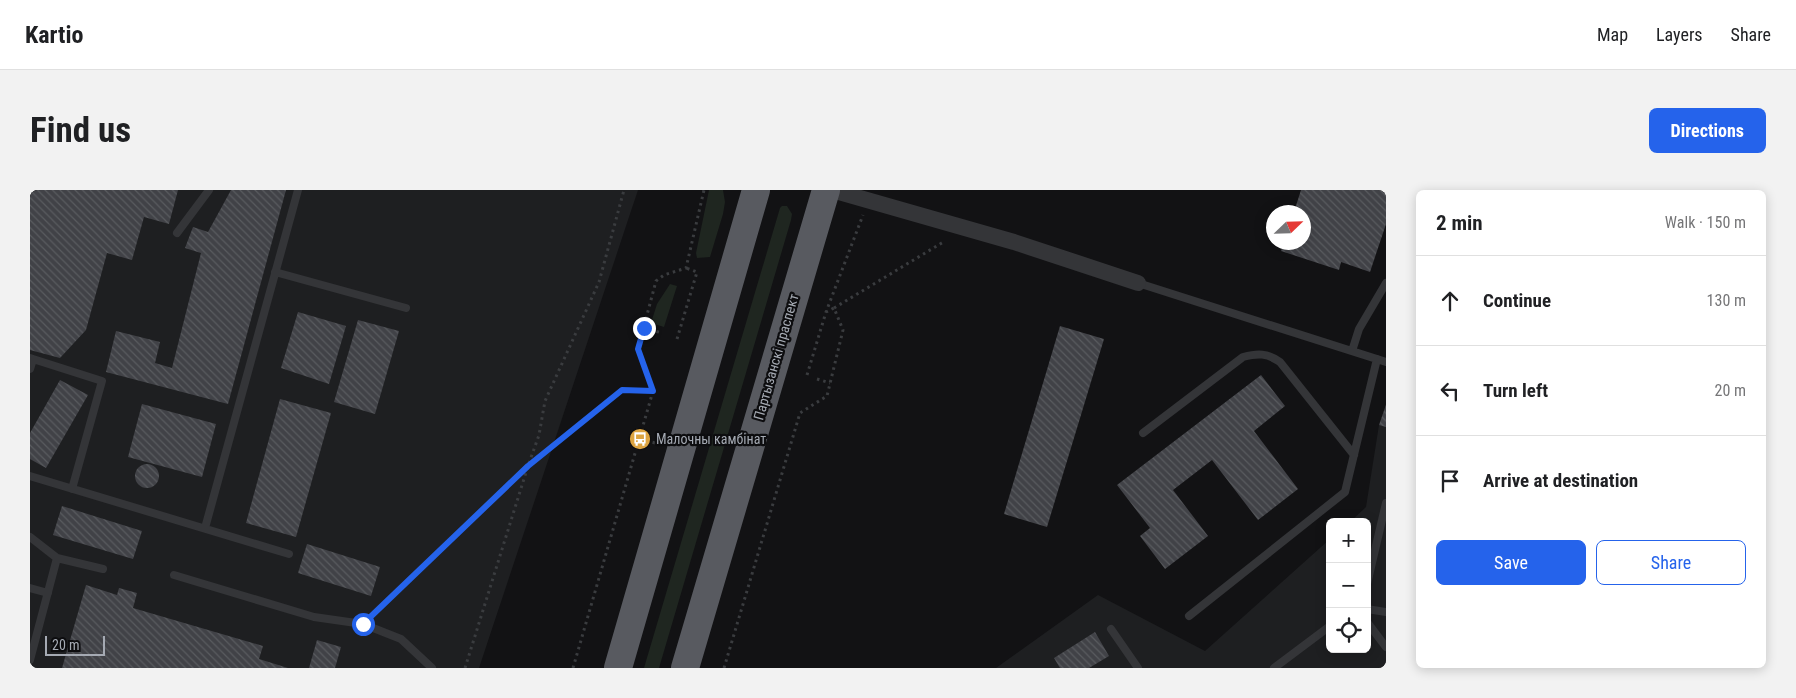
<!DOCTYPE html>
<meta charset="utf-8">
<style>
:root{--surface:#fff;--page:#f2f2f2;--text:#202124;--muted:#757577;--line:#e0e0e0;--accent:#2563eb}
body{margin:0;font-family:"Roboto Condensed",sans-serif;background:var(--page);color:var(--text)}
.controls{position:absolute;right:15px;bottom:15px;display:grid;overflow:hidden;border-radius:8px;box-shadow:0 2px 12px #0003}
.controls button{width:45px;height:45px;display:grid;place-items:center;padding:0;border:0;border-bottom:1px solid var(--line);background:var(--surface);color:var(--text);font:25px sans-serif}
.compass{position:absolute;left:1236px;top:15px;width:45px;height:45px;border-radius:50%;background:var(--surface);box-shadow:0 2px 12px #0003;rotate:67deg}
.scale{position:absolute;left:15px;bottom:12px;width:60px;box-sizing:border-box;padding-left:5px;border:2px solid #a5aab3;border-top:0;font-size:14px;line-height:18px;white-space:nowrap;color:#a5aab3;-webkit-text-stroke:4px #0d0d0f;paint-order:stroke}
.stop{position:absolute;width:15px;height:15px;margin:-11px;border:4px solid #2563eb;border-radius:50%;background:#fff}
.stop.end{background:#2563eb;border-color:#fff;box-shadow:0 1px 5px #0008}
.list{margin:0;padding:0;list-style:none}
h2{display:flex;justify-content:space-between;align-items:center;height:65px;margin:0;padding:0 20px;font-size:21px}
h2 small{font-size:16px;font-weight:400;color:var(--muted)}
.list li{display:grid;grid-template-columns:32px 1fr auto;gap:15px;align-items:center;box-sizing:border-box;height:90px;padding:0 20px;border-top:1px solid var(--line)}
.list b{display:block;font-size:19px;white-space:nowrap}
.list em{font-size:16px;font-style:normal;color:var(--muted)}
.actions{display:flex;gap:10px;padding:15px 20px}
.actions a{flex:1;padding:11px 0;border:1px solid var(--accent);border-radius:8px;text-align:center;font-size:18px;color:var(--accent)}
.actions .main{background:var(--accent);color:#fff}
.icon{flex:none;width:28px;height:28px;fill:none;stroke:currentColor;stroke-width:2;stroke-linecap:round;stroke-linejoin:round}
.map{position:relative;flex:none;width:1356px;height:478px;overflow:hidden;border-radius:8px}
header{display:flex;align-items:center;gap:30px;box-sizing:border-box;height:70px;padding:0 25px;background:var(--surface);border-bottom:1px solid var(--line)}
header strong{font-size:24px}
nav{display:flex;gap:28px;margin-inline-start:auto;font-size:18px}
.intro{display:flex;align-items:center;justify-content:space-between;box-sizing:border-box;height:120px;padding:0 30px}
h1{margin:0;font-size:35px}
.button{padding:12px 22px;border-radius:8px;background:var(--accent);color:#fff;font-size:18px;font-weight:700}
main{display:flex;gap:30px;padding:0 30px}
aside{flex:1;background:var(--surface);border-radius:8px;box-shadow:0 2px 12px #0003}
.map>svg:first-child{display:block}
.built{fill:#1e1f21}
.green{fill:#1f2620}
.building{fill:url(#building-back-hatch)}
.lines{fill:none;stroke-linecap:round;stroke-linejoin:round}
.path{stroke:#3a3c3f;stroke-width:3;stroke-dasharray:2.5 4;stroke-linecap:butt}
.service{stroke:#343538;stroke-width:8}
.minor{stroke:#343538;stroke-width:16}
.trunk{stroke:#585a60;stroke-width:28}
.route{stroke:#2563eb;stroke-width:6}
.labels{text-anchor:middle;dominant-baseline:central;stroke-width:4.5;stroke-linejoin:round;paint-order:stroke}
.street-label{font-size:14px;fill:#a5aab3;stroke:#0d0d0f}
.poi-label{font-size:14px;fill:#a5aab3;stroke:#0d0d0f;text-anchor:start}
</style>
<header>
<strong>Kartio</strong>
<nav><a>Map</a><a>Layers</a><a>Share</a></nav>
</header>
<div class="intro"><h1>Find us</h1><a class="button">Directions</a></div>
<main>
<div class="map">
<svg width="1356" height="478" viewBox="0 0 1356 478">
<defs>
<pattern id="building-back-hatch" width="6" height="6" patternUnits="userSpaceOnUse" patternTransform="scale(1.25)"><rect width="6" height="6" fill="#414247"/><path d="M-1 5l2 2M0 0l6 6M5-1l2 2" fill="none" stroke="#595b5f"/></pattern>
</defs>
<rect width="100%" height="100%" fill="#121214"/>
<!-- built -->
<path class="built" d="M0,0H608L449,478H0Z
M1356,214V478H966L1068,405L1175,461L1300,349V459H1337V332H1320L1336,317L1349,235Z"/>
<!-- green -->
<path class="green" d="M679,0H693L695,12L693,24L680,67L667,68L666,63Z
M752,16H757L762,24L761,30L629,478H614L750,18Z
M640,94L647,96L634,137L621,133L627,114Z"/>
<!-- building -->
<path class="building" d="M0,0H148L139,34L114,27L102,70L77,63L56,140L30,168L0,160Z
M201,0H256L198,214L76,182L86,141L130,152L125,173L142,178L171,63L155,58L163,37L178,42Z
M1271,0H1356V34L1340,82L1311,72L1309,80L1251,61L1254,52H1274V22H1264Z
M268,122L316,136L299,194L251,178Z
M328,130L369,141L345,224L304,212Z
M1030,136L1074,149L1017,337L974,324Z
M1231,185L1255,216L1224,241L1268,299L1228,330L1182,270L1143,300L1178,346L1135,379L1110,346L1120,338L1087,295Z
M30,190L58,205L16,278L0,269V243Z
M250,209L301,223L266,347L216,333Z
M112,214L186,234L172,287L98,267Z
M1356,215V237L1349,235Z
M105 286a12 12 0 1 1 24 0a12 12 0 1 1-24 0Z
M32,316L112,341L103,369L23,345Z
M277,354L350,377L341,406L268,383Z
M56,395L87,405L89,398L107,403L103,418L233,456L229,469L258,478H32Z
M1065,442L1079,466L1059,478H1030L1024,468Z
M287,450L311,457L305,478H279Z"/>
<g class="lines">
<!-- path -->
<path class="path" d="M804,118L915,51
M614,138L632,143
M647,149L667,82L656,78
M777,185L796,122L833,25
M787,189L800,193
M610,249L629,254
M343,425L498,276L592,200L623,201
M435,478L498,276L509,245L515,211L569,92L594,0
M543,478L623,201L608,159L626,91L634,85L656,78L674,0
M694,478L770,223L797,206L813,140L804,118L796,122"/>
<!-- service -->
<path class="service" d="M147,43L179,0
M245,82L376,118
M1108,93L1356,172
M1322,161L1329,139L1356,93
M0,168L3,169L0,179
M3,169L72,191L42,299
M1113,243L1213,167C1228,163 1237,163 1250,172L1324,265
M0,286L259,364
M175,338L268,0
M0,347L27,368L73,379
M144,385L284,427L333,434L371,449L402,478
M1337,394L1356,313
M0,398L18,403
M1337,419L1356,422
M1159,426L1315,302L1347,169
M1337,432L1356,457
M1081,439L1108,478
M0,470L27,368
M1244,478L1300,436"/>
<!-- minor -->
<path class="minor" d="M802,0L984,52L1108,93"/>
<!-- trunk -->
<path class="trunk" d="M588,478L726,0
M655,478L796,0"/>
</g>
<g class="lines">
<!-- route -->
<path class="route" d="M333,434L498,276L592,200L623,201L608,159L614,138"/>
</g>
<!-- icons -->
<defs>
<g id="bus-disc" transform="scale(1.125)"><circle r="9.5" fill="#dda441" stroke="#0d0d0f"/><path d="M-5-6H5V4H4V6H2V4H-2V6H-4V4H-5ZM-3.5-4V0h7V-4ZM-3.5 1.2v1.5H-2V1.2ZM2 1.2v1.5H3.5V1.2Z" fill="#fff"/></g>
</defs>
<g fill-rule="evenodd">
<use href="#bus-disc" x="610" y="249"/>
</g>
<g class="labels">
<!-- street labels -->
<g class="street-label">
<text transform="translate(746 167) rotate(-74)">Партызанскі праспект</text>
</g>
<!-- poi labels -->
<g class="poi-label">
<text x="626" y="249">Малочны камбінат</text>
</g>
</g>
</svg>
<div class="controls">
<button>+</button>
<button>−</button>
<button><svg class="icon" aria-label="locate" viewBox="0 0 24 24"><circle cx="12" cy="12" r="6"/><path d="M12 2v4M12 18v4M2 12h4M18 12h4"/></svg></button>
</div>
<svg class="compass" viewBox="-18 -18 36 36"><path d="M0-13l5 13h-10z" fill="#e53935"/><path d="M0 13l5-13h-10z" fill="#757577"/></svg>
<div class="scale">20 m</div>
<div class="stop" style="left:333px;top:434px"></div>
<div class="stop end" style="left:614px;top:138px"></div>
</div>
<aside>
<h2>2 min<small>Walk · 150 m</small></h2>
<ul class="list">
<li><svg class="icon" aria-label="ahead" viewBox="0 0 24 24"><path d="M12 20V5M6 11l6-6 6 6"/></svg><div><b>Continue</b></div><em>130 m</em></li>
<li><svg class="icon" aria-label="left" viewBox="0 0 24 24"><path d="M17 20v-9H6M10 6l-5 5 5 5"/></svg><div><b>Turn left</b></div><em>20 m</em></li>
<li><svg class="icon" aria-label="arrive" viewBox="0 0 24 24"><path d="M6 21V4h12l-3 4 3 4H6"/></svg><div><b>Arrive at destination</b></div></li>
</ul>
<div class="actions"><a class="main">Save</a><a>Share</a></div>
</aside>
</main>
